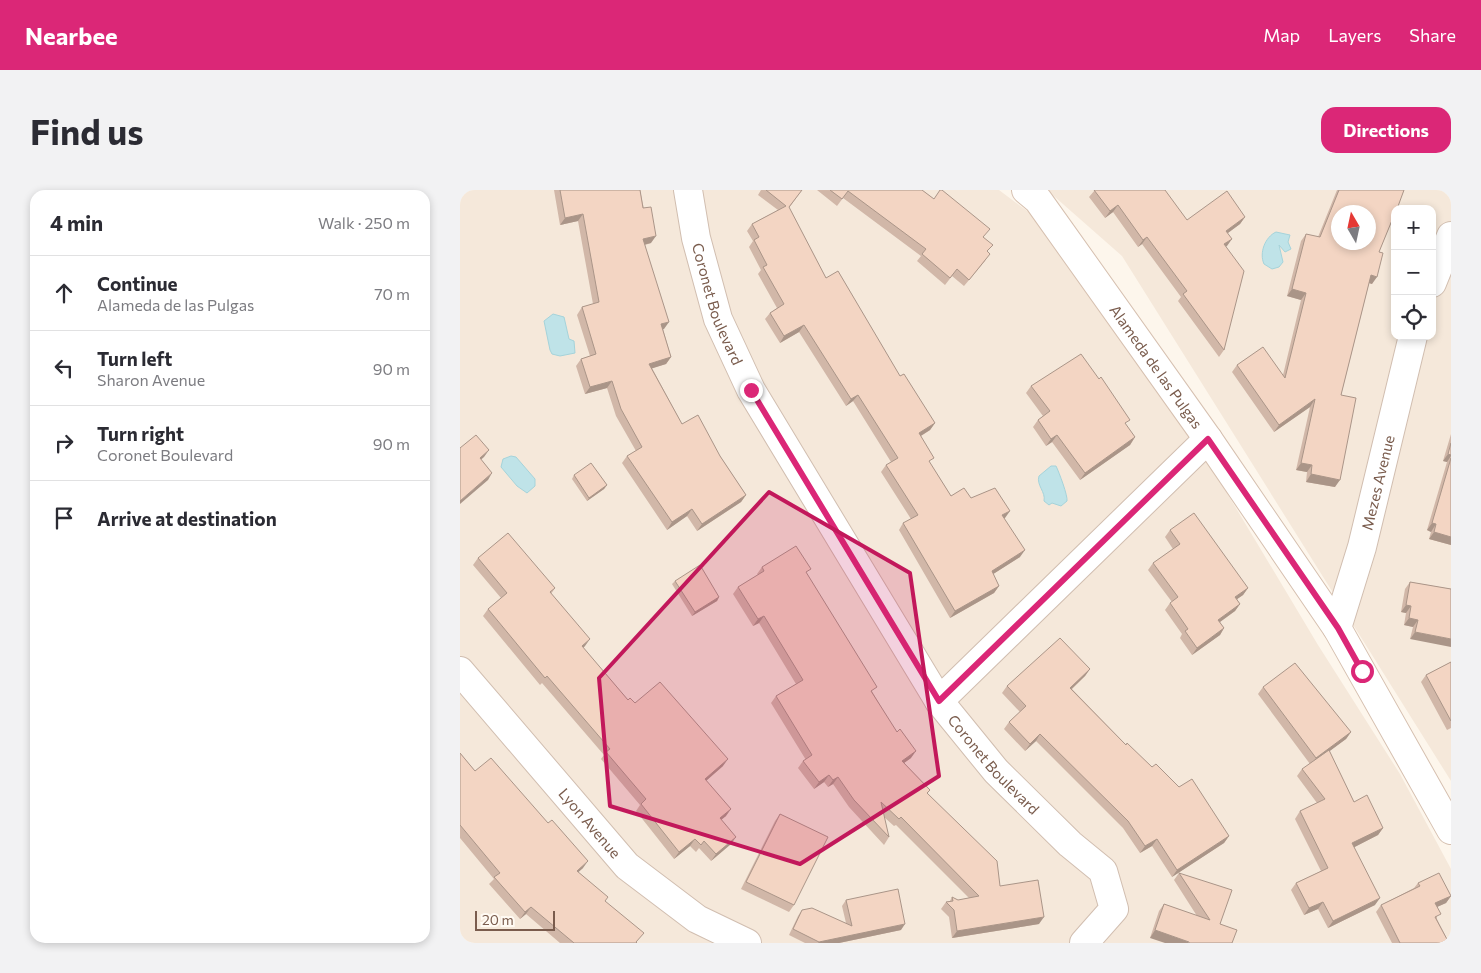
<!DOCTYPE html>
<meta charset="utf-8">
<style>
:root{--surface:#fff;--page:#f2f2f3;--text:#2b2b33;--muted:#7c7c81;--line:#e1e1e2;--accent:#db2777}
body{margin:0;font-family:Commissioner,sans-serif;background:var(--page);color:var(--text)}
.controls{position:absolute;right:15px;top:15px;display:grid;overflow:hidden;border-radius:10px;box-shadow:0 2px 8px #0003}
.controls button{width:45px;height:45px;display:grid;place-items:center;padding:0;border:0;border-bottom:1px solid var(--line);background:var(--surface);color:var(--text);font:25px sans-serif}
.compass{position:absolute;left:871px;top:15px;width:45px;height:45px;border-radius:50%;background:var(--surface);box-shadow:0 2px 8px #0003;rotate:351deg}
.scale{position:absolute;left:15px;bottom:12px;width:80px;box-sizing:border-box;padding-left:5px;border:2px solid #7a5c4d;border-top:0;font-size:14px;line-height:18px;white-space:nowrap;color:#7a5c4d;-webkit-text-stroke:4px #fffaf3;paint-order:stroke}
.stop{position:absolute;width:15px;height:15px;margin:-11px;border:4px solid #db2777;border-radius:50%;background:#fff}
.stop.end{background:#db2777;border-color:#fff;box-shadow:0 1px 5px #0008}
.list{margin:0;padding:0;list-style:none}
h2{display:flex;justify-content:space-between;align-items:center;height:65px;margin:0;padding:0 20px;font-size:21px}
h2 small{font-size:16px;font-weight:400;color:var(--muted)}
.list li{display:grid;grid-template-columns:32px 1fr auto;gap:15px;align-items:center;box-sizing:border-box;height:75px;padding:0 20px;border-top:1px solid var(--line)}
.list b{display:block;font-size:19px;white-space:nowrap}
.list p{margin:0;font-size:16px;white-space:nowrap;color:var(--muted)}
.list em{font-size:16px;font-style:normal;color:var(--muted)}
.icon{flex:none;width:28px;height:28px;fill:none;stroke:currentColor;stroke-width:2;stroke-linecap:round;stroke-linejoin:round}
.map{position:relative;flex:none;width:991px;height:753px;overflow:hidden;border-radius:15px}
header{display:flex;align-items:center;gap:30px;box-sizing:border-box;height:70px;padding:0 25px;background:var(--accent);color:#fff}
header strong{font-size:24px}
nav{display:flex;gap:28px;margin-inline-start:auto;font-size:18px}
.intro{display:flex;align-items:center;justify-content:space-between;box-sizing:border-box;height:120px;padding:0 30px}
h1{margin:0;font-size:35px}
.button{padding:12px 22px;border-radius:15px;background:var(--accent);color:#fff;font-size:18px;font-weight:700}
main{display:flex;gap:30px;padding:0 30px}
aside{flex:1;background:var(--surface);border-radius:15px;box-shadow:0 2px 8px #0003}
.map>svg:first-child{display:block}
.residential{fill:#f5e8da;fill-rule:evenodd}
.water{fill:#bfe3e8;stroke:#a5d3da}
.lines{fill:none;stroke-linecap:round;stroke-linejoin:round}
.street-casing{stroke:#d1beb0;stroke-width:30}
.secondary-casing{stroke:#d6c0b0;stroke-width:30}
.street{stroke:#fff;stroke-width:28}
.secondary{stroke:#fff;stroke-width:28}
.wall{fill:#d1b7a8}
.shaded-wall{fill:#aa9588}
.building{fill:#f3d5c3;stroke:#aa9588;fill-rule:evenodd}
.route{stroke:#db2777;stroke-width:6}
.marked{fill:#c2185b;fill-opacity:0.2;stroke:#c2185b;stroke-width:4;stroke-linejoin:round}
.labels{text-anchor:middle;dominant-baseline:central;stroke-width:4;stroke-linejoin:round;paint-order:stroke}
.street-label{font-size:15px;fill:#7a5c4d;stroke:#fffaf3}
</style>
<header>
<strong>Nearbee</strong>
<nav><a>Map</a><a>Layers</a><a>Share</a></nav>
</header>
<div class="intro"><h1>Find us</h1><a class="button">Directions</a></div>
<main>
<aside>
<h2>4 min<small>Walk · 250 m</small></h2>
<ul class="list">
<li><svg class="icon" aria-label="ahead" viewBox="0 0 24 24"><path d="M12 20V5M6 11l6-6 6 6"/></svg><div><b>Continue</b><p>Alameda de las Pulgas</p></div><em>70 m</em></li>
<li><svg class="icon" aria-label="left" viewBox="0 0 24 24"><path d="M17 20v-9H6M10 6l-5 5 5 5"/></svg><div><b>Turn left</b><p>Sharon Avenue</p></div><em>90 m</em></li>
<li><svg class="icon" aria-label="right" viewBox="0 0 24 24"><path d="M7 20v-9h11M14 6l5 5-5 5"/></svg><div><b>Turn right</b><p>Coronet Boulevard</p></div><em>90 m</em></li>
<li><svg class="icon" aria-label="arrive" viewBox="0 0 24 24"><path d="M6 21V4h12l-3 4 3 4H6"/></svg><div><b>Arrive at destination</b></div></li>
</ul>
</aside>
<div class="map">
<svg width="991" height="753" viewBox="0 0 991 753">
<rect width="100%" height="100%" fill="#fdf6ec"/>
<!-- residential -->
<path class="residential" d="M0,0H539L578,29L752,278L858,455L940,584L991,679V753H0Z
M587,0H991V591L662,66ZM935,19H972V146H935ZM878,22H908V52H878Z"/>
<!-- water -->
<path class="water" d="M816,42L830,45L828,52L831,59L825,62L819,55L823,72L819,77L812,79L804,74C799,63 805,47 816,42Z
M93,124L104,127L109,149L114,151L115,163L100,166L92,164L90,160L84,131Z
M51,266L56,267L75,289V296L67,303L57,296L41,277L43,269Z
M591,276H596C599,282 608,306 607,311L601,316L592,313L589,315L584,311C586,302 576,295 579,286Z"/>
<g class="lines">
<!-- street casing -->
<g class="street-casing">
<g id="street">
<path id="s1" d="M228,0L236,48L258,129L291,200L479,511L536,581L610,654L643,681L654,719L624,753"/>
<path d="M972,93L991,46"/>
<path id="s2" d="M877,438L902,357L953,146"/>
<path id="s3" d="M0,481L167,676L237,729L287,753"/>
<path d="M479,511L748,249"/>
</g>
</g>
<!-- secondary casing -->
<g class="secondary-casing">
<g id="secondary">
<path id="s4" d="M566,0L578,10L748,249L877,438L991,640"/>
</g>
</g>
<!-- street -->
<use href="#street" class="street"/>
<!-- secondary -->
<use href="#secondary" class="secondary"/>
</g>
<!-- wall -->
<path class="wall" d="M94,0H180L191,53L185,55L204,139H203L211,167L206,174L192,178L222,234L260,266L286,305L281,312L237,341L227,326L207,340L162,273L167,266L176,261L156,226L147,198L125,204L116,176L121,169L130,166L117,125L122,117L133,114L118,31L100,35Z
M301,0H342L329,18L366,88L475,233L470,240L461,246L470,273L491,306L511,308L545,328H544L560,367L533,384L539,396L534,403L490,428L439,340L443,333L451,329L421,282L426,275L431,272L393,211L386,216L339,142L320,153L305,129L310,123L317,118L298,84L301,80L289,57L293,51L287,41L292,34L318,20L298,5Z
M357,0H462L524,47L528,62L525,71L504,96L492,86L485,95L457,71L461,66L383,8L377,16Z
M635,0L727,30L785,27L780,34L768,43L766,56L764,160L759,167L718,111L721,107L682,54L678,57L653,22L645,28L629,7Z
M877,0H944L919,62L912,94L909,93L881,205L875,297L846,292L847,282L836,280L850,217L814,242L772,182L777,175L823,185L841,110L827,106L841,51L846,44L858,47Z
M571,196L666,236L675,247L670,255L620,290L592,252L586,256L573,237L578,230L583,226L566,203Z
M991,244V355L969,349L971,342L967,340L987,272L983,271Z
M114,285L147,295L144,299L127,311L112,289Z
M710,340L788,398L783,405L777,409L780,414L775,421L760,432L764,438L760,445L732,465L720,448L722,444L705,420L710,413L712,412L688,380L693,373L713,359L705,347Z
M18,368L95,398L91,404L125,456L123,458L168,510L175,513L263,576L246,591L266,626L261,629L271,654L251,671L239,658L236,662L230,656L214,669L176,621L180,615L141,569L144,565L82,493L80,495L23,426L28,419L41,408L13,375Z
M302,377L347,384L413,503L451,568L444,573L470,600L467,604L540,696L579,734L492,748L489,727L481,719L486,712L490,711L492,707L498,710L509,708L436,635L434,636L424,627L429,647L424,655L389,617L373,594L368,597L364,592L354,599L338,578L343,571L346,570L311,513L316,506L336,494L299,433L293,436L273,404L278,397L298,385L297,384Z
M215,391L259,407L257,411L232,426L212,394Z
M950,392L991,399L950,449L953,437L944,435L946,423L941,422L945,399Z
M991,472V538L987,540L961,492L966,485Z
M630,479L625,486L612,499L666,555L692,577L769,646L764,653L712,687L692,656L680,663L663,638L576,551L565,561L544,539L549,532L560,522L542,503L547,496Z
M803,497L891,542L886,549L869,561L894,612L923,638L918,645L894,657L915,715L868,738L858,719L844,725L831,700L836,693L861,681L835,629L840,621L857,613L837,586L842,579L850,574L798,504Z
M0,563L15,581L123,678L118,682L145,711L177,753H100L66,724L60,729L29,694L34,689L0,648Z
M320,624L334,715L329,722L281,699L315,631Z
M719,683L760,734L690,748L699,721L704,714L737,726L714,690Z
M958,693L991,706L986,713L977,717V729L989,753H932L916,722L921,715L954,698Z
M386,710L441,740L379,753H345L329,745L338,726L342,720L386,733L382,716Z"/>
<!-- shaded-wall -->
<path class="shaded-wall" d="M658,15L653,22L645,28L650,21Z
M123,24L118,31L100,35L105,28Z
M785,27L780,34L761,48L766,41Z
M196,46L191,53L178,56L183,49Z
M687,47L682,54L678,57L683,50Z
M772,49L767,56L759,61L764,54Z
M911,85L917,87L912,94L906,92Z
M832,99L846,103L841,110L827,106Z
M209,132L204,139L196,141L201,134Z
M344,135L339,142L320,153L324,146Z
M211,167L206,174L184,181L189,174Z
M152,191L147,198L125,204L130,197Z
M398,205L393,211L386,216L391,209Z
M855,209L850,217L814,242L819,235Z
M475,233L470,240L454,250L459,243Z
M597,245L592,252L586,256L591,249Z
M675,247L670,255L620,290L625,283Z
M29,260L24,267L15,275L20,268Z
M988,264L991,265V266L987,272L983,271Z
M841,273L852,275L847,282L836,280Z
M32,283L28,290L0,314V311Z
M851,284L880,290L875,297L846,292Z
M147,295L144,299L127,311L129,308Z
M286,305L281,312L237,341L242,334Z
M232,319L227,326L207,340L212,332Z
M550,321L545,328L537,332L542,325Z
M972,333L976,334L971,342L967,340Z
M974,342L991,347V355L969,349Z
M565,360L560,367L527,388L532,381Z
M539,396L534,403L490,428L495,421Z
M788,398L783,405L770,414L775,407Z
M259,407L257,411L232,426L235,422Z
M780,414L775,421L753,437L758,430Z
M946,415L951,416L946,423L941,422Z
M304,426L299,433L293,436L298,429Z
M949,428L958,430L953,437L944,435Z
M764,438L760,445L732,465L737,458Z
M955,442L991,449V457L950,449Z
M130,449L125,456L117,463L122,456Z
M630,479L625,486L605,505L610,498Z
M891,542L886,549L851,575L856,568Z
M580,544L576,551L565,561L570,554Z
M456,561L451,568L437,578L442,571Z
M268,569L263,576L240,596L245,589Z
M369,585L364,592L354,599L359,592Z
M378,587L373,594L368,597L373,590Z
M271,619L266,626L255,635L260,628Z
M923,638L918,645L887,661L892,653Z
M769,646L764,653L712,687L717,680Z
M276,647L271,654L251,671L256,664Z
M235,649L230,656L214,669L219,662Z
M697,649L692,656L680,663L685,656Z
M128,671L123,678L112,688L117,681Z
M991,706L986,713L970,720L975,713Z
M920,708L915,715L868,738L873,731Z
M863,712L858,719L844,725L849,718Z
M71,717L66,724L60,729L65,722Z
M584,727L579,734L492,748L497,741Z
M445,734L441,740L379,753H358L359,752Z
M695,740L729,752L728,753H705L690,748Z"/>
<!-- building -->
<path class="building" d="M100,0H180L183,18L191,17L196,46L183,49L209,132L201,134L211,167L189,174L222,234L238,225L260,266L286,305L242,334L232,319L212,332L167,266L182,257L161,219L152,191L130,197L121,169L136,164L122,117L139,112L123,24L105,28Z
M306,0H342L329,17L366,88L378,81L440,186L444,184L475,233L459,243L474,268L469,271L491,306L504,298L511,308L535,298L550,321L542,325L565,360L532,381L539,396L495,421L443,333L458,325L426,275L438,268L398,205L391,209L344,135L324,146L310,123L324,114L303,77L307,75L294,50L299,47L292,34L326,16Z
M370,0H462L474,9L480,0H482L530,39L523,47L533,55L527,61L530,64L509,90L497,79L490,88L462,64L466,59L388,1L382,9Z
M634,0H705L727,30L767,1L785,27L766,41L772,49L764,54L784,81L764,160L723,104L727,101L687,47L683,50L658,15L650,21Z
M879,0H944L937,19H935V23L919,62L923,63L917,87L911,85L881,205L896,208L880,290L851,284L852,275L841,273L855,209L819,235L777,175L803,157L825,188L846,103L832,99L846,44L860,47ZM878,22H908V52H878Z
M621,164L639,189L641,187L670,230L665,233L675,247L625,283L597,245L591,249L578,230L590,221L571,196Z
M16,245L29,260L20,268L32,283L0,311V258Z
M991,253V265L988,264Z
M991,268V347L974,342L976,334L972,333Z
M131,273L147,295L129,308L114,285Z
M734,323L788,398L775,407L780,414L758,430L764,438L737,458L725,441L728,439L710,413L718,407L693,373L720,354L710,340Z
M48,343L95,398L90,402L130,449L122,456L168,510L170,508L175,513L200,492L268,569L245,589L271,619L260,628L276,647L256,664L244,651L241,655L235,649L219,662L181,614L186,609L146,562L150,559L87,486L85,488L28,419L47,403L18,368Z
M336,356L351,379L346,382L417,497L411,501L437,542L440,539L456,561L442,571L470,600L467,603L537,671L540,696L578,690L584,727L497,741L494,720L486,712L493,711L492,707L498,710L519,706L441,627L439,629L421,612L429,647L394,610L378,587L373,590L369,585L359,592L343,571L352,565L316,506L343,490L304,426L298,429L278,397L304,381L302,377Z
M240,375L259,407L235,422L215,391Z
M950,392L991,399V449L955,442L958,430L949,428L951,416L946,415Z
M600,448L630,479L610,498L666,555L667,553L692,577L696,574L719,597L732,589L769,646L717,680L697,649L685,656L668,631L580,544L570,554L549,532L566,516L547,496Z
M991,472V531L966,485Z
M835,473L891,542L856,568L803,497Z
M869,560L894,612L907,605L923,638L892,653L920,708L873,731L863,712L849,718L836,693L868,678L840,621L865,609L842,579Z
M0,563L15,581L31,568L88,633L92,630L128,671L117,681L148,707L145,711L184,743L176,752L177,753H114L71,717L65,722L34,687L40,683L0,635Z
M320,624L368,647L334,715L286,692Z
M719,683L772,700L760,734L777,740L772,753H729V752L695,740L704,714L750,730Z
M979,683L991,706L975,713L981,724L975,727L989,753H940L921,715L960,696L958,693Z
M438,699L445,734L359,752L333,739L342,720L352,718L392,736L386,710Z"/>
<g class="lines">
<!-- route -->
<path class="route" d="M291,200L479,511L748,249L878,438L902,481"/>
</g>
<!-- marked area -->
<path class="marked" d="M309,302L450,383L479,586L340,674L150,616L139,488Z"/>
<g class="labels">
<!-- street labels -->
<g class="street-label">
<text stroke="none"><textPath href="#s1" startOffset="118">Coronet Boulevard</textPath></text>
<text stroke="none"><textPath href="#s4" startOffset="220">Alameda de las Pulgas</textPath></text>
<text stroke="none"><textPath href="#s2" startOffset="151">Mezes Avenue</textPath></text>
<text stroke="none"><textPath href="#s1" startOffset="658">Coronet Boulevard</textPath></text>
<text stroke="none"><textPath href="#s3" startOffset="200">Lyon Avenue</textPath></text>
</g>
</g>
</svg>
<div class="controls">
<button>+</button>
<button>−</button>
<button><svg class="icon" aria-label="locate" viewBox="0 0 24 24"><circle cx="12" cy="12" r="6"/><path d="M12 2v4M12 18v4M2 12h4M18 12h4"/></svg></button>
</div>
<svg class="compass" viewBox="-18 -18 36 36"><path d="M0-13l5 13h-10z" fill="#e53935"/><path d="M0 13l5-13h-10z" fill="#7c7c81"/></svg>
<div class="scale">20 m</div>
<div class="stop" style="left:902px;top:481px"></div>
<div class="stop end" style="left:291px;top:200px"></div>
</div>
</main>
